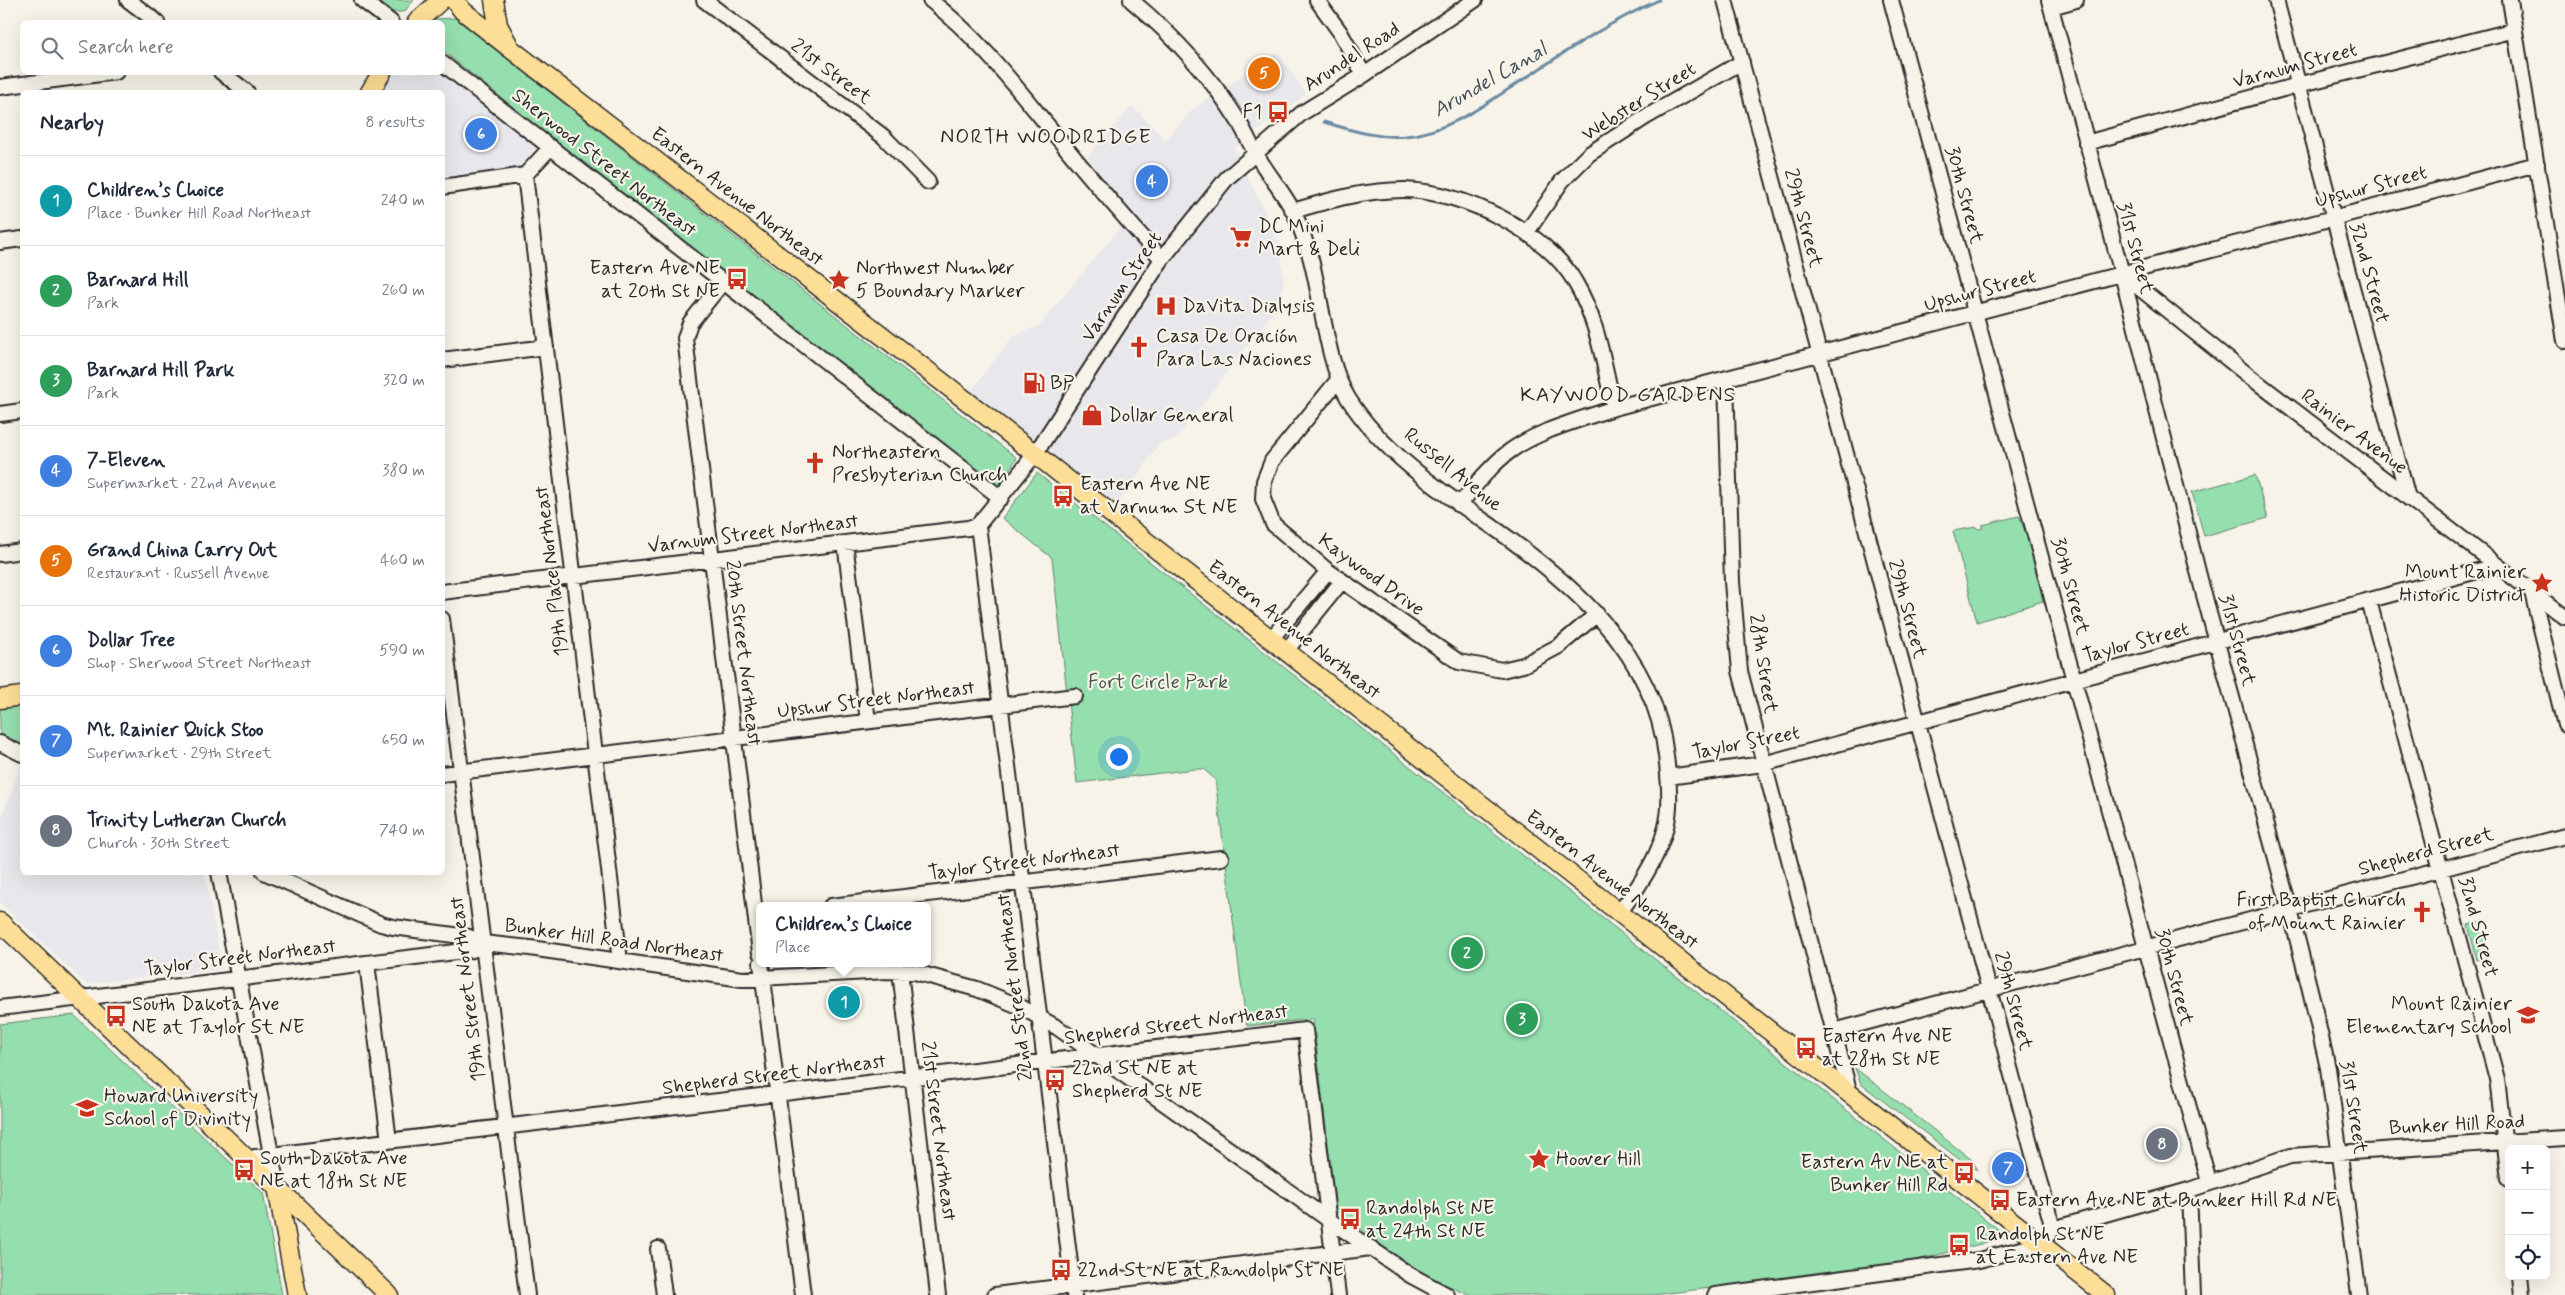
<!DOCTYPE html>
<meta charset="utf-8">
<style>
:root{--surface:#fff;--page:#f2f2f3;--text:#1f2937;--muted:#747a83;--line:#e0e1e3;--accent:#2563eb}
body{margin:0;font-family:Mynerve,sans-serif;background:var(--page);color:var(--text)}
.controls{position:absolute;right:15px;bottom:15px;display:grid;overflow:hidden;border-radius:8px;box-shadow:0 5px 20px #0002}
.controls button{width:45px;height:45px;display:grid;place-items:center;padding:0;border:0;border-bottom:1px solid var(--line);background:var(--surface);color:var(--text);font:25px sans-serif}
.you{position:absolute;left:1118px;top:756px;width:18px;height:18px;margin:-12px;border:4px solid #fff;border-radius:50%;background:#1a73e8;box-shadow:0 0 0 8px #1a73e833}
.badge{display:grid;place-items:center;width:32px;height:32px;border-radius:50%;background:var(--accent);color:#fff;font-size:16px;font-weight:700}
.pin{position:absolute;translate:-50% -50%;border:2px solid #fff;box-shadow:0 1px 5px #0006}
.popup{position:absolute;left:756px;top:902px;width:175px;height:65px;box-sizing:border-box;display:grid;place-content:center;border-radius:8px;background:var(--surface);filter:drop-shadow(0 1px 4px #0005);font-size:16px;white-space:nowrap;color:var(--muted)}
.popup b{font-size:19px;color:var(--text)}
.popup::after{content:'';position:absolute;left:50%;top:100%;margin-left:-10px;border:10px solid transparent;border-top-color:var(--surface)}
.list{margin:0;padding:0;list-style:none}
h2{display:flex;justify-content:space-between;align-items:center;height:65px;margin:0;padding:0 20px;font-size:21px}
h2 small{font-size:16px;font-weight:400;color:var(--muted)}
.list li{display:grid;grid-template-columns:32px 1fr auto;gap:15px;align-items:center;box-sizing:border-box;height:90px;padding:0 20px;border-top:1px solid var(--line)}
.list b{display:block;font-size:19px;white-space:nowrap}
.list p{margin:0;font-size:16px;white-space:nowrap;color:var(--muted)}
.list em{font-size:16px;font-style:normal;color:var(--muted)}
.icon{flex:none;width:28px;height:28px;fill:none;stroke:currentColor;stroke-width:2;stroke-linecap:round;stroke-linejoin:round}
.map{position:relative;flex:none;width:2565px;height:1295px;overflow:hidden}
.search{position:absolute;background:var(--surface);box-shadow:0 5px 20px #0002;left:20px;top:20px;width:425px;height:55px;display:flex;align-items:center;gap:12px;box-sizing:border-box;padding:0 18px;border-radius:8px;color:var(--muted);font-size:19px}
.panel{position:absolute;background:var(--surface);box-shadow:0 5px 20px #0002;left:20px;top:90px;width:425px;height:785px;border-radius:8px}
.map>svg:first-child{display:block}
.built{fill:#e8e8ec}
.green{fill:#95deae;stroke:#60846c}
.lines{fill:none;stroke-linecap:round;stroke-linejoin:round}
.stream{stroke:#698aa2;stroke-width:3}
.minor-casing{stroke:#2b2b2b;stroke-width:18}
.major-casing{stroke:#2b2b2b;stroke-width:21}
.minor{stroke:#f7f3e8;stroke-width:14}
.major{stroke:#fdde96;stroke-width:18}
.labels{text-anchor:middle;dominant-baseline:central;stroke-width:4.5;stroke-linejoin:round;paint-order:stroke}
.street-label{font-size:20px;fill:#2b2b2b;stroke:#f7f3e8}
.poi-label{font-size:20px;fill:#2b2b2b;stroke:#f7f3e8;text-anchor:start}
.park-label{font-size:20px;fill:#46584c;stroke:#f7f3e8}
.water-label{font-size:21px;font-style:italic;fill:#45525c;stroke:#f7f3e8}
.neighbourhood-label{font-size:21px;letter-spacing:1px;fill:#2b2b2b;stroke:#f7f3e8}
</style>
<div class="map">
<svg width="2565" height="1295" viewBox="0 0 2565 1295">
<rect width="100%" height="100%" fill="#f7f3e8"/>
<filter id="ink" filterUnits="userSpaceOnUse"><feTurbulence type="fractalNoise" baseFrequency=".02" numOctaves="2"/><feDisplacementMap in="SourceGraphic" scale="10" xChannelSelector="R" yChannelSelector="G"/><feConvolveMatrix kernelMatrix="1 2 1 2 8 2 1 2 1" color-interpolation-filters="sRGB"/></filter>
<g filter="url(#ink)">
<!-- built -->
<path class="built" d="M1278,52L1306,94L1234,148L1281,246L1284,282L1274,311L1175,440L1160,443L1113,511L967,396L1013,336L1039,326L1132,213L1087,157L1132,106L1166,140L1194,108Z
M443,71L538,145L517,170L443,178L442,92H380L392,73L442,72Z
M22,763V872L205,873L222,969L86,984L0,903V821Z"/>
<!-- green -->
<path class="green" d="M377,0H414L404,12H393Z
M455,18L1017,458L998,487L669,232L443,51L442,22H433L436,19Z
M1037,473L2008,1237L1930,1257L1882,1267L1653,1295H1469L1433,1279L1392,1253L1336,1211L1313,1019L1247,1026L1246,1022L1215,779L1203,769H1195L1077,783L1052,558L1002,518Z
M2255,475L2268,518L2204,536L2192,492Z
M2019,516L2029,541L2043,601L1977,622L1953,531L1976,527L1978,529L1983,528L1982,525Z
M22,705V746L0,735V708Z
M2482,921L2489,957L2477,960L2468,925Z
M74,1015L263,1193L282,1295H0V1024Z
M1855,1068L1972,1160L1978,1170L1968,1166L1861,1084Z"/>
<g class="lines">
<!-- stream -->
<path class="stream" d="M1324,122C1351,130 1377,139 1406,136C1450,132 1488,102 1524,79C1568,50 1611,21 1659,0"/>
<!-- minor casing -->
<g class="minor-casing">
<path id="minor" d="M128,0L157,22
M362,0L391,22
M704,0L884,137L928,182
M930,0C975,35 1008,77 1044,121C1082,168 1121,214 1162,259
M1131,0C1173,35 1210,75 1239,122C1245,132 1249,142 1255,152C1266,172 1281,189 1292,209C1300,223 1305,241 1310,256C1322,298 1326,362 1348,398C1380,450 1440,491 1490,525C1570,581 1655,653 1666,756C1668,772 1670,790 1669,807C1667,845 1642,883 1619,913
M1317,0L1340,32L1364,75
M1725,0L2053,1229
M1891,0L2209,1182
M2049,0L2122,274L2204,595L2290,910L2311,994L2328,1068L2359,1295
M2276,0L2408,498
M2510,0L2565,341
M2051,7L2076,0
M442,63L1001,498
M221,72L247,92
M0,87L116,72
M2086,143L2298,85L2515,30
M525,175L620,961
M442,187L525,175L551,147
M1293,211C1330,200 1365,190 1404,190C1462,191 1546,231 1575,282C1598,320 1604,366 1614,408
M1527,232L1562,181L1589,154L1646,117L1742,62
M0,242L22,239
M2122,274L2249,376L2565,617
M723,282L690,323L685,338L760,953
M442,360L546,347
M1726,379L1732,582L1740,671L1850,1094
M1338,380L1272,461L1264,481L1263,499L1273,524L1328,571L1459,662L1502,670L1523,665L1559,646L1597,614
M0,414L22,411
M1459,505C1475,486 1490,466 1510,451C1539,430 1580,420 1614,408L2537,164
M978,525L1074,1295
M845,543L868,721
M0,554L22,551
M442,592L968,528L978,525L1035,454L1162,259L1227,178L1302,113L1364,75L1475,0
M2532,592L2565,725
M2369,601L2497,1079L2509,1179
M442,619L527,1295
M1271,639L1328,571
M1286,651L1342,581
M0,743L22,754
M442,774L1075,696
M1668,777L1763,764L2496,566
M219,872L277,1187
M264,872L381,924L393,927L469,937L483,943L530,948L742,979L887,971L915,972L977,989L1021,1007L1058,1028L1329,1220L1410,1275L1447,1295
M831,906L1221,858
M367,963L389,1141
M761,963L803,1295
M900,971L938,1295
M0,1008L472,950L483,943
M1834,1031L2565,836
M249,1160L255,1157L1305,1030L1338,1295
M2189,1190L2193,1295
M658,1249L664,1295
M2520,1276L2522,1295
M995,1295L1371,1248
M1715,1295L1979,1260L2041,1244L2053,1229L2189,1190L2290,1156L2565,1138"/>
</g>
<!-- major casing -->
<g class="major-casing">
<path id="major" d="M454,0L463,11L511,49L1007,432L2106,1295
M494,0L498,25L508,44
M417,22L441,0
M370,92L382,72
M0,699L22,696
M0,922L389,1295
M277,1187L297,1295"/>
</g>
<!-- minor -->
<use href="#minor" class="minor"/>
<!-- major -->
<use href="#major" class="major"/>
</g>
</g>
<!-- icons -->
<defs>
<g id="bus-bare" transform="scale(1.725)"><path d="M-5-6H5V4H4V6H2V4H-2V6H-4V4H-5ZM-3.5-4V0h7V-4ZM-3.5 1.2v1.5H-2V1.2ZM2 1.2v1.5H3.5V1.2Z" fill="#c8321e" stroke="#f7f3e8" stroke-width="2.5" paint-order="stroke"/></g>
<g id="supermarket-bare" transform="scale(1.725)"><path d="M-6-5.5h2.5l.6 2H6L4.5 2H-2.5L-4.4-4H-6ZM-1.5 3.2a1.3 1.3 0 1 0 .1 0ZM3 3.2a1.3 1.3 0 1 0 .1 0Z" fill="#c8321e" stroke="#f7f3e8" stroke-width="2.5" paint-order="stroke"/></g>
<g id="sight-bare" transform="scale(1.725)"><path d="M0-6L1.8-2.2L6-1.7L2.9 1.2L3.7 5.4L0 3.3L-3.7 5.4L-2.9 1.2L-6-1.7L-1.8-2.2Z" fill="#c8321e" stroke="#f7f3e8" stroke-width="2.5" paint-order="stroke"/></g>
<g id="hospital-bare" transform="scale(1.725)"><path d="M-5-5h3v3.5h4V-5h3V5h-3V1.5h-4V5h-3Z" fill="#c8321e" stroke="#f7f3e8" stroke-width="2.5" paint-order="stroke"/></g>
<g id="church-bare" transform="scale(1.725)"><path d="M-1.2-6h2.4v3.5h3.3v2.4h-3.3V6h-2.4V-.1h-3.3v-2.4h3.3Z" fill="#c8321e" stroke="#f7f3e8" stroke-width="2.5" paint-order="stroke"/></g>
<g id="fuel-bare" transform="scale(1.725)"><path d="M-5.5-6h7V0h2V4h1.3V-2.5L3-4.5l.8-.8L6-3V5H2.5V1h-1V6h-7ZM-4.2-4.7v3.2H.2V-4.7Z" fill="#c8321e" stroke="#f7f3e8" stroke-width="2.5" paint-order="stroke"/></g>
<g id="shop-bare" transform="scale(1.725)"><path d="M-5-2.5h2.3a2.7 3.5 0 0 1 5.4 0H5L5.5 6h-11ZM-1.5-2.5h3a1.5 2.3 0 0 0-3 0Z" fill="#c8321e" stroke="#f7f3e8" stroke-width="2.5" paint-order="stroke"/></g>
<g id="school-bare" transform="scale(1.725)"><path d="M0-5L7-2L0 1L-7-2ZM-4 1L0 2.5L4 1V4Q0 6-4 4Z" fill="#c8321e" stroke="#f7f3e8" stroke-width="2.5" paint-order="stroke"/></g>
<g id="university-bare" transform="scale(1.725)"><path d="M0-5L7-2L0 1L-7-2ZM-4 1L0 2.5L4 1V4Q0 6-4 4Z" fill="#c8321e" stroke="#f7f3e8" stroke-width="2.5" paint-order="stroke"/></g>
</defs>
<g fill-rule="evenodd">
<use href="#bus-bare" x="1278" y="112"/>
<use href="#supermarket-bare" x="1241" y="237"/>
<use href="#bus-bare" x="737" y="279"/>
<use href="#sight-bare" x="839" y="280"/>
<use href="#hospital-bare" x="1166" y="306"/>
<use href="#church-bare" x="1139" y="347"/>
<use href="#fuel-bare" x="1034" y="383"/>
<use href="#shop-bare" x="1092" y="415"/>
<use href="#church-bare" x="815" y="463"/>
<use href="#bus-bare" x="1063" y="496"/>
<use href="#sight-bare" x="2542" y="583"/>
<use href="#church-bare" x="2422" y="912"/>
<use href="#school-bare" x="2528" y="1015"/>
<use href="#bus-bare" x="116" y="1016"/>
<use href="#bus-bare" x="1806" y="1048"/>
<use href="#bus-bare" x="1055" y="1080"/>
<use href="#university-bare" x="87" y="1108"/>
<use href="#sight-bare" x="1539" y="1159"/>
<use href="#bus-bare" x="244" y="1170"/>
<use href="#bus-bare" x="1964" y="1173"/>
<use href="#bus-bare" x="2000" y="1200"/>
<use href="#bus-bare" x="1350" y="1219"/>
<use href="#bus-bare" x="1959" y="1245"/>
<use href="#bus-bare" x="1061" y="1270"/>
</g>
<g class="labels">
<!-- street labels -->
<g class="street-label">
<text transform="translate(1352 57) rotate(-33)">Arundel Road</text>
<text transform="translate(2295 66) rotate(-15)">Varnum Street</text>
<text transform="translate(831 72) rotate(37)">21st Street</text>
<text transform="translate(1639 102) rotate(-32)">Webster Street</text>
<text transform="translate(604 163) rotate(38)">Sherwood Street Northeast</text>
<text transform="translate(2371 187) rotate(-15)">Upshur Street</text>
<text transform="translate(1964 195) rotate(75)">30th Street</text>
<text transform="translate(737 197) rotate(38)">Eastern Avenue Northeast</text>
<text transform="translate(1803 218) rotate(75)">29th Street</text>
<text transform="translate(2135 248) rotate(75)">31st Street</text>
<text transform="translate(2369 273) rotate(75)">32nd Street</text>
<text transform="translate(1122 287) rotate(-56)">Varnum Street</text>
<text transform="translate(1980 291) rotate(-15)">Upshur Street</text>
<text transform="translate(2354 432) rotate(37)">Rainier Avenue</text>
<text transform="translate(1453 470) rotate(39)">Russell Avenue</text>
<text transform="translate(753 534) rotate(-7)">Varnum Street Northeast</text>
<text transform="translate(552 571) rotate(-97)">19th Place Northeast</text>
<text transform="translate(1371 575) rotate(36)">Kaywood Drive</text>
<text transform="translate(2070 586) rotate(75)">30th Street</text>
<text transform="translate(1907 609) rotate(75)">29th Street</text>
<text transform="translate(1294 630) rotate(38)">Eastern Avenue Northeast</text>
<text transform="translate(2237 640) rotate(75)">31st Street</text>
<text transform="translate(2136 643) rotate(-15)">Taylor Street</text>
<text transform="translate(743 653) rotate(83)">20th Street Northeast</text>
<text transform="translate(1763 664) rotate(81)">28th Street</text>
<text transform="translate(876 700) rotate(-7)">Upshur Street Northeast</text>
<text transform="translate(1746 743) rotate(-11)">Taylor Street</text>
<text transform="translate(2426 852) rotate(-15)">Shepherd Street</text>
<text transform="translate(1024 862) rotate(-7)">Taylor Street Northeast</text>
<text transform="translate(1612 880) rotate(38)">Eastern Avenue Northeast</text>
<text transform="translate(2478 927) rotate(75)">32nd Street</text>
<text transform="translate(614 941) rotate(8)">Bunker Hill Road Northeast</text>
<text transform="translate(240 958) rotate(-7)">Taylor Street Northeast</text>
<text transform="translate(2174 977) rotate(75)">30th Street</text>
<text transform="translate(1015 987) rotate(-97)">22nd Street Northeast</text>
<text transform="translate(468 989) rotate(-97)">19th Street Northeast</text>
<text transform="translate(2013 1001) rotate(75)">29th Street</text>
<text transform="translate(1176 1025) rotate(-7)">Shepherd Street Northeast</text>
<text transform="translate(774 1075) rotate(-7)">Shepherd Street Northeast</text>
<text transform="translate(2353 1107) rotate(81)">31st Street</text>
<text transform="translate(2457 1125) rotate(-3)">Bunker Hill Road</text>
<text transform="translate(938 1131) rotate(83)">21st Street Northeast</text>
</g>
<!-- poi labels -->
<g class="poi-label">
<text x="1262" y="112" text-anchor="end">F1</text>
<text x="1258" y="226">DC Mini<tspan x="1258" dy="23">Mart &amp; Deli</tspan></text>
<text x="720" y="268" text-anchor="end">Eastern Ave NE<tspan x="720" dy="23">at 20th St NE</tspan></text>
<text x="856" y="268">Northwest Number<tspan x="856" dy="23">5 Boundary Marker</tspan></text>
<text x="1182" y="306">DaVita Dialysis</text>
<text x="1156" y="336">Casa De Oración<tspan x="1156" dy="23">Para Las Naciones</tspan></text>
<text x="1050" y="383">BP</text>
<text x="1108" y="415">Dollar General</text>
<text x="832" y="452">Northeastern<tspan x="832" dy="23">Presbyterian Church</tspan></text>
<text x="1080" y="484">Eastern Ave NE<tspan x="1080" dy="23">at Varnum St NE</tspan></text>
<text x="2526" y="572" text-anchor="end">Mount Rainier<tspan x="2526" dy="23">Historic District</tspan></text>
<text x="2406" y="900" text-anchor="end">First Baptist Church<tspan x="2406" dy="23">of Mount Rainier</tspan></text>
<text x="132" y="1004">South Dakota Ave<tspan x="132" dy="23">NE at Taylor St NE</tspan></text>
<text x="2512" y="1004" text-anchor="end">Mount Rainier<tspan x="2512" dy="23">Elementary School</tspan></text>
<text x="1822" y="1036">Eastern Ave NE<tspan x="1822" dy="23">at 28th St NE</tspan></text>
<text x="1072" y="1068">22nd St NE at<tspan x="1072" dy="23">Shepherd St NE</tspan></text>
<text x="104" y="1096">Howard University<tspan x="104" dy="23">School of Divinity</tspan></text>
<text x="260" y="1158">South Dakota Ave<tspan x="260" dy="23">NE at 18th St NE</tspan></text>
<text x="1556" y="1159">Hoover Hill</text>
<text x="1948" y="1162" text-anchor="end">Eastern Av NE at<tspan x="1948" dy="23">Bunker Hill Rd</tspan></text>
<text x="2016" y="1200">Eastern Ave NE at Bunker Hill Rd NE</text>
<text x="1366" y="1208">Randolph St NE<tspan x="1366" dy="23">at 24th St NE</tspan></text>
<text x="1976" y="1234">Randolph St NE<tspan x="1976" dy="23">at Eastern Ave NE</tspan></text>
<text x="1078" y="1270">22nd St NE at Randolph St NE</text>
</g>
<!-- park labels -->
<g class="park-label">
<text x="1158" y="682">Fort Circle Park</text>
</g>
<!-- water labels -->
<g class="water-label">
<text transform="translate(1490 80) rotate(-30)">Arundel Canal</text>
</g>
<!-- neighbourhood labels -->
<g class="neighbourhood-label">
<text x="1046" y="137">NORTH WOODRIDGE</text>
<text x="1628" y="395">KAYWOOD GARDENS</text>
</g>
</g>
</svg>
<div class="controls">
<button>+</button>
<button>−</button>
<button><svg class="icon" aria-label="locate" viewBox="0 0 24 24"><circle cx="12" cy="12" r="6"/><path d="M12 2v4M12 18v4M2 12h4M18 12h4"/></svg></button>
</div>
<div class="you"></div>
<div class="pin badge" style="left:844px;top:1002px;background:#0f9aa8">1</div>
<div class="popup"><b>Children’s Choice</b>Place</div>
<div class="pin badge" style="left:1467px;top:953px;background:#2e9e5b">2</div>
<div class="pin badge" style="left:1522px;top:1019px;background:#2e9e5b">3</div>
<div class="pin badge" style="left:1152px;top:181px;background:#3f7fe0">4</div>
<div class="pin badge" style="left:1264px;top:73px;background:#e8710a">5</div>
<div class="pin badge" style="left:481px;top:134px;background:#3f7fe0">6</div>
<div class="pin badge" style="left:2008px;top:1168px;background:#3f7fe0">7</div>
<div class="pin badge" style="left:2162px;top:1144px;background:#6b7280">8</div>
<div class="search"><svg class="icon" aria-label="search" viewBox="0 0 24 24"><circle cx="10" cy="10" r="6"/><path d="M15 15l6 6"/></svg>Search here</div>
<section class="panel">
<h2>Nearby<small>8 results</small></h2>
<ul class="list">
<li><span class="badge" style="background:#0f9aa8">1</span><div><b>Children’s Choice</b><p>Place · Bunker Hill Road Northeast</p></div><em>240 m</em></li>
<li><span class="badge" style="background:#2e9e5b">2</span><div><b>Barnard Hill</b><p>Park</p></div><em>260 m</em></li>
<li><span class="badge" style="background:#2e9e5b">3</span><div><b>Barnard Hill Park</b><p>Park</p></div><em>320 m</em></li>
<li><span class="badge" style="background:#3f7fe0">4</span><div><b>7-Eleven</b><p>Supermarket · 22nd Avenue</p></div><em>380 m</em></li>
<li><span class="badge" style="background:#e8710a">5</span><div><b>Grand China Carry Out</b><p>Restaurant · Russell Avenue</p></div><em>460 m</em></li>
<li><span class="badge" style="background:#3f7fe0">6</span><div><b>Dollar Tree</b><p>Shop · Sherwood Street Northeast</p></div><em>590 m</em></li>
<li><span class="badge" style="background:#3f7fe0">7</span><div><b>Mt. Rainier Quick Stoo</b><p>Supermarket · 29th Street</p></div><em>650 m</em></li>
<li><span class="badge" style="background:#6b7280">8</span><div><b>Trinity Lutheran Church</b><p>Church · 30th Street</p></div><em>740 m</em></li>
</ul>
</section>
</div>
